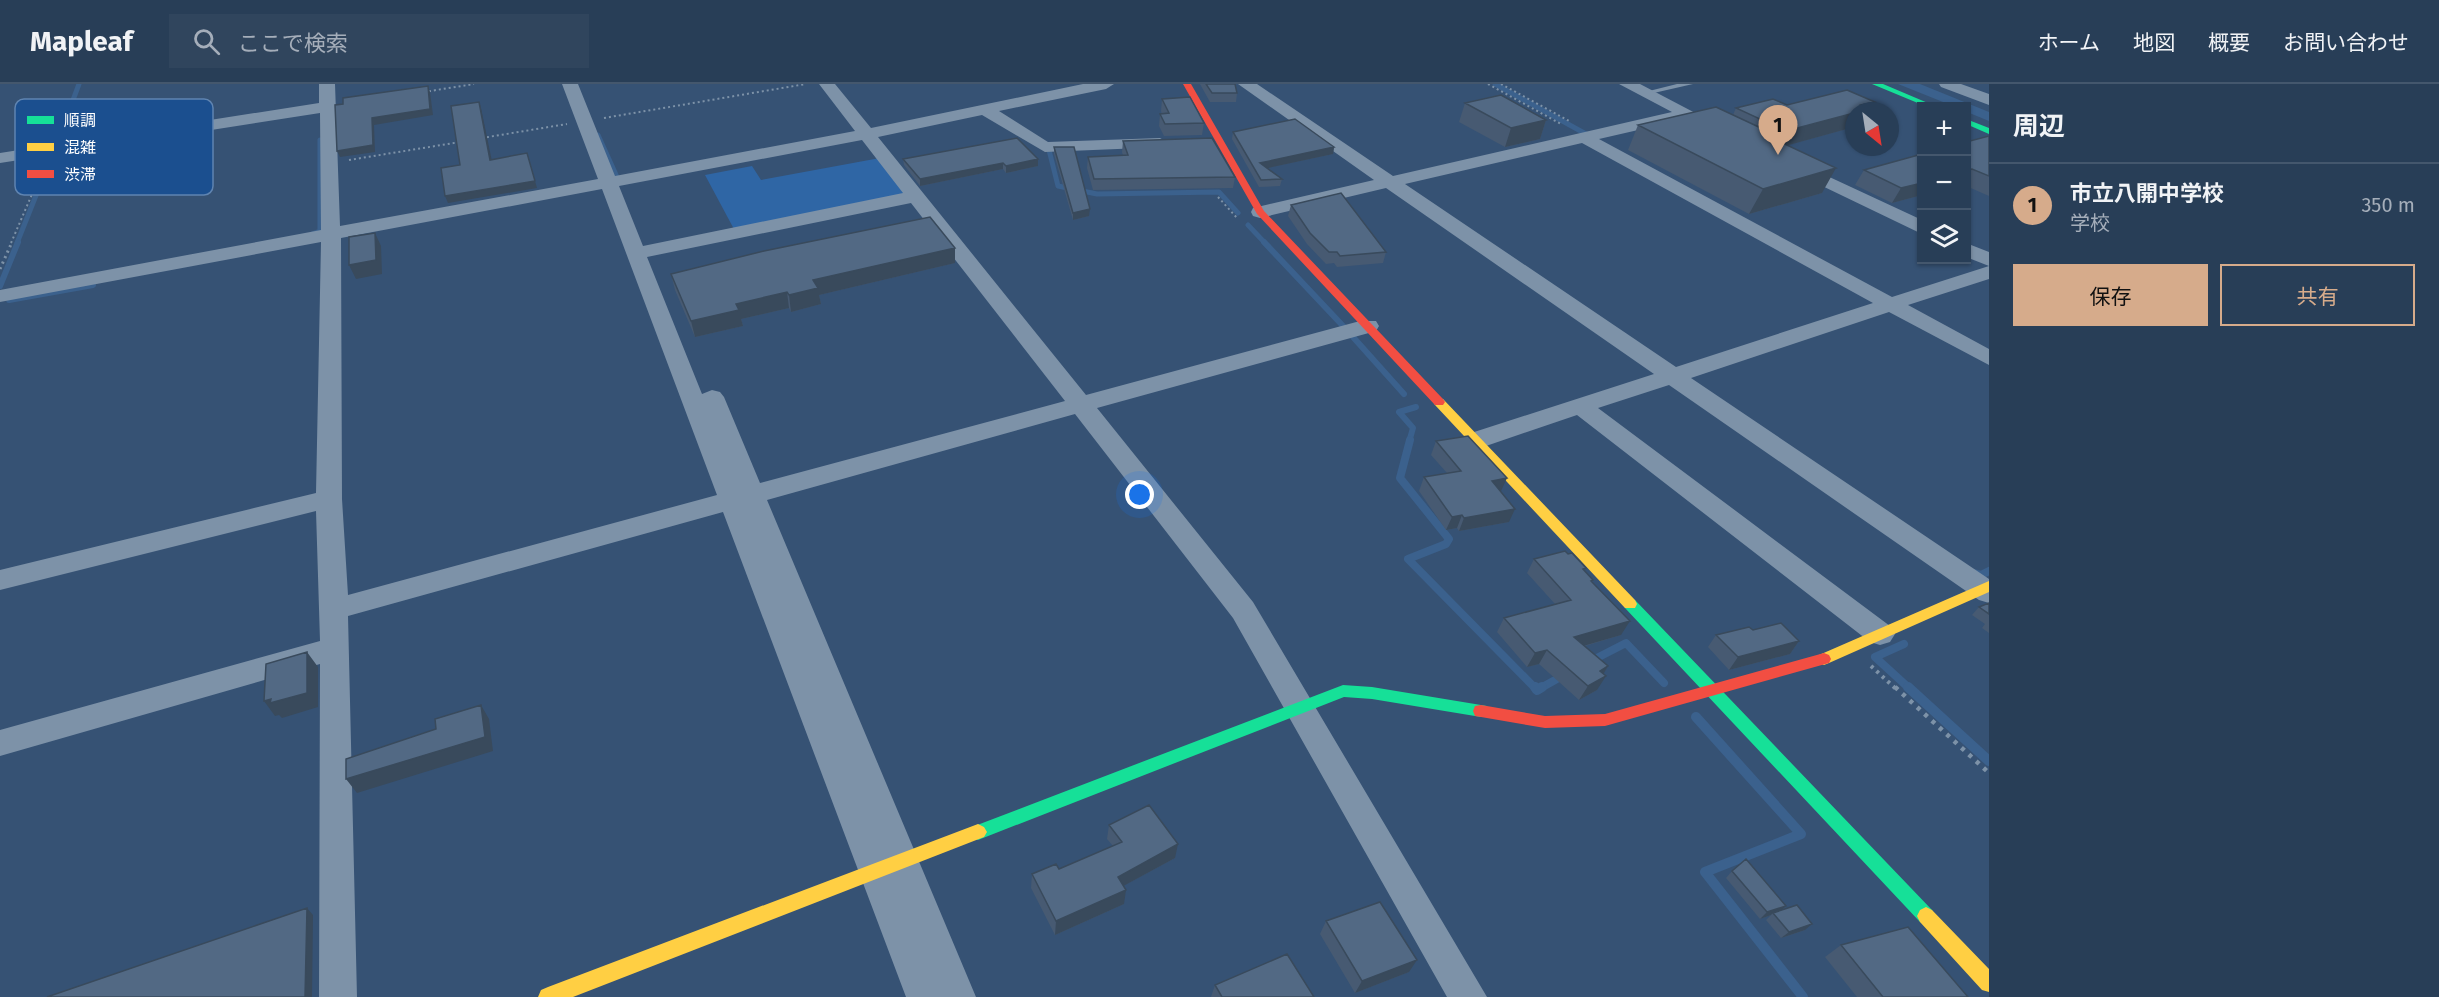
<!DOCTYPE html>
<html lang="ja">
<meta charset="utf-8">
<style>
:root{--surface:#283e57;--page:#30455d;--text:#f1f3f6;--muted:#a5aeba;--line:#44576d;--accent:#d6ab8b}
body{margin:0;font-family:"Fira Sans","Noto Sans JP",sans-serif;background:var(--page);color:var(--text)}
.controls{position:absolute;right:18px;top:18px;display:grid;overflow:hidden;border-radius:0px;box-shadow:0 2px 4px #0004}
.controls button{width:54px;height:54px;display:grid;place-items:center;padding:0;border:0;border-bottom:2px solid var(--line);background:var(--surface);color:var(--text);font:30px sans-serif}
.compass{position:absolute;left:1845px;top:18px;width:54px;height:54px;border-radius:50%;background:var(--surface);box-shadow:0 2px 4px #0004;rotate:150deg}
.you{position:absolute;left:1140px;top:411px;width:21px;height:21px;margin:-15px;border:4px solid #fff;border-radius:50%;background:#1a73e8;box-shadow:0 0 0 9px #1a73e833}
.badge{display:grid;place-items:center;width:39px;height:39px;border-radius:50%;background:var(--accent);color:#111;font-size:20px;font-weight:700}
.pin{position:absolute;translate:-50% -50px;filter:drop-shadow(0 2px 3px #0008)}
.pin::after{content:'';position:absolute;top:32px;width:21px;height:18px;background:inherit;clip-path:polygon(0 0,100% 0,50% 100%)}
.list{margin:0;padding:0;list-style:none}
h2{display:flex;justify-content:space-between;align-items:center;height:78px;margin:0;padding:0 24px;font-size:26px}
h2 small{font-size:20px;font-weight:400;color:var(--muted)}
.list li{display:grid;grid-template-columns:39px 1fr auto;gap:18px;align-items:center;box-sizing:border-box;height:84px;padding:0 24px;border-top:2px solid var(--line)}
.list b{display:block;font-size:22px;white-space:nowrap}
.list p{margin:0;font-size:20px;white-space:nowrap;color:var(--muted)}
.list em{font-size:20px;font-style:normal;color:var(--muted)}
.actions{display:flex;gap:12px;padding:18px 24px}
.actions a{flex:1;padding:14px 0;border:2px solid var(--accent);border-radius:0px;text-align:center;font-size:21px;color:var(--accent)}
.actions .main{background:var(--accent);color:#111}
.icon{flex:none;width:33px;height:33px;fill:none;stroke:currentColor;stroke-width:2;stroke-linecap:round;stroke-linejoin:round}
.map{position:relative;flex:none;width:1989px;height:913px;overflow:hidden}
header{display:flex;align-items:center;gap:36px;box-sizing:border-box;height:84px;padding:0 30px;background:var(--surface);border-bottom:2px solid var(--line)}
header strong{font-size:28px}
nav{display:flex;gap:33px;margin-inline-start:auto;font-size:21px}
.search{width:420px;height:54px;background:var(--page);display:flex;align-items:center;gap:15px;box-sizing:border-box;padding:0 21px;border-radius:0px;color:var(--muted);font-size:22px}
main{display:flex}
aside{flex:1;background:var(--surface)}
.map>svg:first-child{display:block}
.green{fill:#2f66a5}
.water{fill:#3b618d}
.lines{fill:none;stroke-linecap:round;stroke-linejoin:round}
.stream-far3{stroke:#3b618d;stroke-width:5}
.stream-far2{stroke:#3b618d;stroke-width:6}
.stream-far1{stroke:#3b618d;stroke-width:8}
.stream{stroke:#3b618d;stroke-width:10}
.path-far3{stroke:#7d92a8;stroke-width:2;stroke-dasharray:2 3;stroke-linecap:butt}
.path-far2{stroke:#7d92a8;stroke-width:3;stroke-dasharray:2 4;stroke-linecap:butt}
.path-far1{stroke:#7d92a8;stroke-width:4;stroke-dasharray:3 4.5;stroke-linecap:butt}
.path{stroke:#7d92a8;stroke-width:4.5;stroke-dasharray:4 6;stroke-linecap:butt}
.lane{fill:#7d92a8;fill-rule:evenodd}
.street{fill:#7d92a8;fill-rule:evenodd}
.fast{fill:#16e098;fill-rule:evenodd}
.slow{fill:#ffcf43;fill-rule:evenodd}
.jam{fill:#f24e42;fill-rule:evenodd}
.wall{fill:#475a72}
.shaded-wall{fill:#394a5c}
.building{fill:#526984;stroke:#394a5c;stroke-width:1.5}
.key{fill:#1b4f8f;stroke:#5f84b1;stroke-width:1.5}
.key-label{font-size:16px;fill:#fff}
</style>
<header>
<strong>Mapleaf</strong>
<div class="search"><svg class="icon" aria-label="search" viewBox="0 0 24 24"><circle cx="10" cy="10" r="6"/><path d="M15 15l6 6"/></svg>ここで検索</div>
<nav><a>ホーム</a><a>地図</a><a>概要</a><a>お問い合わせ</a></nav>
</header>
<main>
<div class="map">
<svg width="1989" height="913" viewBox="0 0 1989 913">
<rect width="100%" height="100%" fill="#365274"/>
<!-- green -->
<path class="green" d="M880,74L908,109L735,147L705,91L752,82L761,96Z"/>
<!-- water -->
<path class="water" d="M1898,0H1920L1989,28V37L1967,28L1966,22H1953Z"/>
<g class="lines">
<!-- stream-far3 -->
<path class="stream-far3" d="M1495,0L1586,50
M598,51L617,93
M55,64L79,0
M1049,66L1058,102L1097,110L1219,108L1238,129
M1248,141L1265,159
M312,150L320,147V56
M17,159L43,94L29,74L37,73"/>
<!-- stream-far2 -->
<path class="stream-far2" d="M1264,158L1344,243
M0,202L18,158
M9,216L93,201
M1353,253L1404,310
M1409,358L1413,344L1399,328L1416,323"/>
<!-- stream-far1 -->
<path class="stream-far1" d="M1410,356L1400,394L1449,455L1446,460L1408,475L1536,605
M1973,489L1981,491L1989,487
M1904,560L1875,573L1910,605
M1591,577L1626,559L1664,599
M1539,605L1564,591"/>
<!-- stream -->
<path class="stream" d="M1535,603L1537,606L1542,603
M1908,603L1989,677
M1696,633L1801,750L1705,788L1803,913"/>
<!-- path-far3 -->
<path class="path-far3" d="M1488,0L1561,40
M1501,0L1571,38
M424,8L474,0
M604,34L806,0
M482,54L567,40
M349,76L460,58
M1218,113L1238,135
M11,159L39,94L32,86"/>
<!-- path-far2 -->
<path class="path-far2" d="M0,185L12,158"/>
<!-- path-far1 -->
<path class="path-far1" d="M1871,582L1896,605"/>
<!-- path -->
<path class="path" d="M1895,603L1989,689"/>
<!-- lane -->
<path class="lane" d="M1677,0H1693L1645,11L1641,9Z"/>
<!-- street -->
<path class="street" d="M319,0H335L340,142L598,95L562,0H578L615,92L855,47L819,0H835L871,44L1083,0H1114L1106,5L999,27L1048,58L1160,54L1169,59L1166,63L1045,68L982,31L878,53L1086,311L1360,237H1376L1379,242L1376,247L1097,324L1253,518L1487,913H1447L1233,534L1075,330L767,416L976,913H906L723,428L348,532L357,913H319L320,580L0,672V646L320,557L316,427L0,506V486L316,409L321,158L0,218V206L321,146L320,29L0,79V69L319,19ZM862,56L903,109L643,162L619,102ZM602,105L717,411L348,511L342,415L341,154ZM911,119L1065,317L760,399L724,313L720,308L712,306L702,310L647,173Z
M1238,0H1257L1393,92L1672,28L1619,0H1640L1701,32L1693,37L1686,35L1599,55L1892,213L1989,182L1966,173V159L1989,168V195L1908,221L1989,265V281L1889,228L1691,294L1989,495V519L1979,516L1669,301L1598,324L1890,542L1895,550L1890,558L1880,561L1870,558L1577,331L1486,362L1477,364L1468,362L1465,356L1468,350L1654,290L1386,104L1260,134L1253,132L1251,128L1253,124L1374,96ZM1582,59L1873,219L1676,283L1405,100Z
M1939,0H1961L1989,10V21L1941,3Z
M1795,77L1922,136V150L1789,86L1786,82Z"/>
<!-- fast -->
<path class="fast" d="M1872,0H1883L1935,22H1925Z
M1966,35L1989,44V50L1966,40Z
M1630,515L1635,516L1932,826L1935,832L1932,838L1926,841L1920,838L1625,524L1623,520L1625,516Z
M1343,601L1372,603L1481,621L1487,622L1489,627L1487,632L1481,633L1372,615L1344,613L978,756L972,753L969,748L972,743Z"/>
<!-- slow -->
<path class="slow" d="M1439,314L1443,315L1635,516L1637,520L1635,524H1625L1435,321L1433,318L1435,315Z
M1989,497V508L1829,579L1824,581L1819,579L1817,575L1819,571Z
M978,740L984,743L987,748L984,753L573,913H538L541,906L548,903Z
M1926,823L1932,826L1989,885V908L1982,906L1920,838L1917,832L1920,826Z"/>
<!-- jam -->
<path class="jam" d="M1183,0H1191L1264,127L1443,315L1445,318L1443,321H1435L1257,130Z
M1824,569L1829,571L1831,575L1829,579L1605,642L1545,644L1481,633L1475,632L1473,627L1475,622L1481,621L1545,632L1605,630Z"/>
</g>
<!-- wall -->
<path class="wall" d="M1200,0H1235L1237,9L1236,18H1210Z
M1162,15L1204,39L1202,51L1164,52L1159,42L1160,30H1162L1161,27Z
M1465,19L1546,36L1540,55L1505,63L1459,38Z
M1787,21L1854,27V43L1788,61L1822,109L1749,130L1628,66L1638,41L1733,31L1736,24Z
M1233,48L1334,63L1333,70L1267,84L1282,95L1280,102L1259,103L1232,55Z
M1989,52V112L1966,102V58Z
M1123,57L1235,93L1233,104L1093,106L1087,84L1088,73L1123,72L1122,68Z
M1054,63L1089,132L1073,136L1054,70Z
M903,75H1038V82L1006,89L1003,85L920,102L904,81Z
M1864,86L1922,111L1892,119L1855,101Z
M1291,121L1386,168L1383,179L1337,183L1334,179L1326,180L1307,160L1288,132Z
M955,179L819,211L821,220L791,228L789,224L741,235L743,242L695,253L675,206L671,190Z
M1436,357L1501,407H1500L1509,438L1459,447L1457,444L1446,446L1419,407L1424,393L1447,389L1431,371Z
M1534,475L1585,487L1592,498L1621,551L1585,562L1608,582L1603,590L1597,606L1579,616L1539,580L1527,583L1497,548L1504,534L1555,520L1527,489Z
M1989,519V549L1982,544L1985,540L1972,531L1979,523Z
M1753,546L1799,557L1790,570L1729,586L1708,563L1716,551Z
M1109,741L1175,774L1123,802L1124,820L1055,851L1031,804L1032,790L1059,785L1113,762L1107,755Z
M1732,787L1786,822L1781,827L1805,846L1781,854L1766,836L1771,831L1760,835L1726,794Z
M1326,837L1409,888L1355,909L1320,850Z
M1841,861L1968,913H1857L1825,873Z
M1215,901L1314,913H1211Z"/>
<!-- shaded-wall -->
<path class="shaded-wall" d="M428,2L430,8L433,31L374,41L375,68L340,73L337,67L372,34Z
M479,18L481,24L493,82L490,76Z
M1875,18L1870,27H1858L1861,21Z
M1854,29V43L1778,64L1786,47Z
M1546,36L1540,55L1505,63L1511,44Z
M1334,63L1333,70L1259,86L1260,79Z
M527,69L537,104L448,119L445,112Z
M1038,75V82L1006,89V82Z
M1003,79V85L920,102V95Z
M1836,84L1822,109L1749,130L1763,105Z
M1972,85L1966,93V86Z
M1922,99V111L1892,119L1901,104Z
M1090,125L1089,132L1073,136V129Z
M375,149L381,162L382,190L356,195L349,181Z
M955,164V179L819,211L821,220L791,228L789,211L813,196Z
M787,208L789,224L741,235L743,242L695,253L691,237L736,220Z
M1507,394L1501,407L1486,410L1492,397Z
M1515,425L1509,438L1459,447L1464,434Z
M1462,431L1457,444L1446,446L1452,433Z
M1630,537L1621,551L1566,567L1574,553Z
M1799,557L1790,570L1729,586L1738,573Z
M1547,566L1539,580L1527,583L1535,569Z
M307,568L318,583V623L282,634L279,631L275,632L264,617Z
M1608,582L1600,596L1606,592L1597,606L1579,616L1588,602L1600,587Z
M481,621L489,635L493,667L357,709L346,695Z
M1178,760L1175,774L1116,806L1118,793Z
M1126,806L1124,820L1055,851L1056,837Z
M1786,822L1779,829H1773L1771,831L1760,835L1767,828Z
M307,824L313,831L312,913H305Z
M1812,840L1805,846L1781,854L1789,848Z
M1417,876L1409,888L1355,909L1362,897Z"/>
<!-- building -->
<path class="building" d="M1206,0H1235L1237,9H1212Z
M428,2L430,25L372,34L373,61L337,67L335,21L343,20V14Z
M1847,6L1875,18L1861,21L1869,25L1861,27H1854V29L1786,47L1736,24L1773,15L1787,21Z
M1501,11L1546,36L1511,44L1465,19Z
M1190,13L1204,39L1165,40L1160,30L1169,29L1162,15Z
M479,18L490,76L527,69L535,97L445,112L441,84L460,81L451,22Z
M1716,23L1778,52L1772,54L1836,84L1763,105L1638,41Z
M1295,35L1334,63L1260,79L1282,95L1261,96L1233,48Z
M1989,52V92L1972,85L1966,86V58Z
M1017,54L1038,75L1006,82L1003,79L920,95L903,75Z
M1212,54L1235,93L1094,95L1088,73L1128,71L1123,57Z
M1054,63H1074L1090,125L1073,129Z
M1922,70V99L1901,104L1864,86Z
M1341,109L1386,168L1340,172L1337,168H1329L1310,149L1291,121Z
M930,133L955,164L813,196L818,204L789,211L787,208L736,220L739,226L691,237L671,190L764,167Z
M375,149L376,176L349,181V153Z
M1468,352L1507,394L1492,397L1515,425L1464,434L1462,431L1452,433L1424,393L1461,387L1436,357Z
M1565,467L1568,470L1572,469L1586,484L1583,485L1593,496L1591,497L1630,537L1574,553L1608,582L1600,587L1606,592L1588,602L1547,566L1535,569L1504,534L1571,516L1534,475Z
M1989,519V530L1979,523Z
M1781,539L1799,557L1738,573L1716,551L1749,543L1753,546Z
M307,568V609L270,619L271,615L264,617L266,580Z
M481,621L485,653L346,695V675L436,645L435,635Z
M1149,721L1178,760L1118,793L1126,806L1056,837L1032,790L1056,780L1059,785L1122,758L1109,741Z
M1746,775L1786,822L1767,828L1732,787Z
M1380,818L1417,876L1362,897L1326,837Z
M1797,821L1812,840L1789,848L1773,829Z
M307,824L305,913H47Z
M1908,843L1968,913H1883L1841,861Z
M1287,870L1314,913H1222L1215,901Z"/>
<!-- legend -->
<rect x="15" y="15" width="198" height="96" rx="9" class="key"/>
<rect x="27" y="32" width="27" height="8" fill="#16e098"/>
<rect x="27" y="59" width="27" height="8" fill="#ffcf43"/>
<rect x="27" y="86" width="27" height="8" fill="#f24e42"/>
<g class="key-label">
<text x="64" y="42">順調</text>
<text x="64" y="69">混雑</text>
<text x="64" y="96">渋滞</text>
</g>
</svg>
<div class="controls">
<button>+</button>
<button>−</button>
<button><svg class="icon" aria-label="layers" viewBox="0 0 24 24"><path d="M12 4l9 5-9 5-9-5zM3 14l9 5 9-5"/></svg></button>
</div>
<svg class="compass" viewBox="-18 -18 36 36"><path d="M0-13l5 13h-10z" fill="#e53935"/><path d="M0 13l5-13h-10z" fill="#a5aeba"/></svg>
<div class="you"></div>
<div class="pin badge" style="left:1778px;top:71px">1</div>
</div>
<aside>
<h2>周辺<small></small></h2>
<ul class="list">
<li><span class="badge">1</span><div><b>市立八開中学校</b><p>学校</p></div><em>350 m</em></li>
</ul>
<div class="actions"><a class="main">保存</a><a>共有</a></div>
</aside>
</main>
